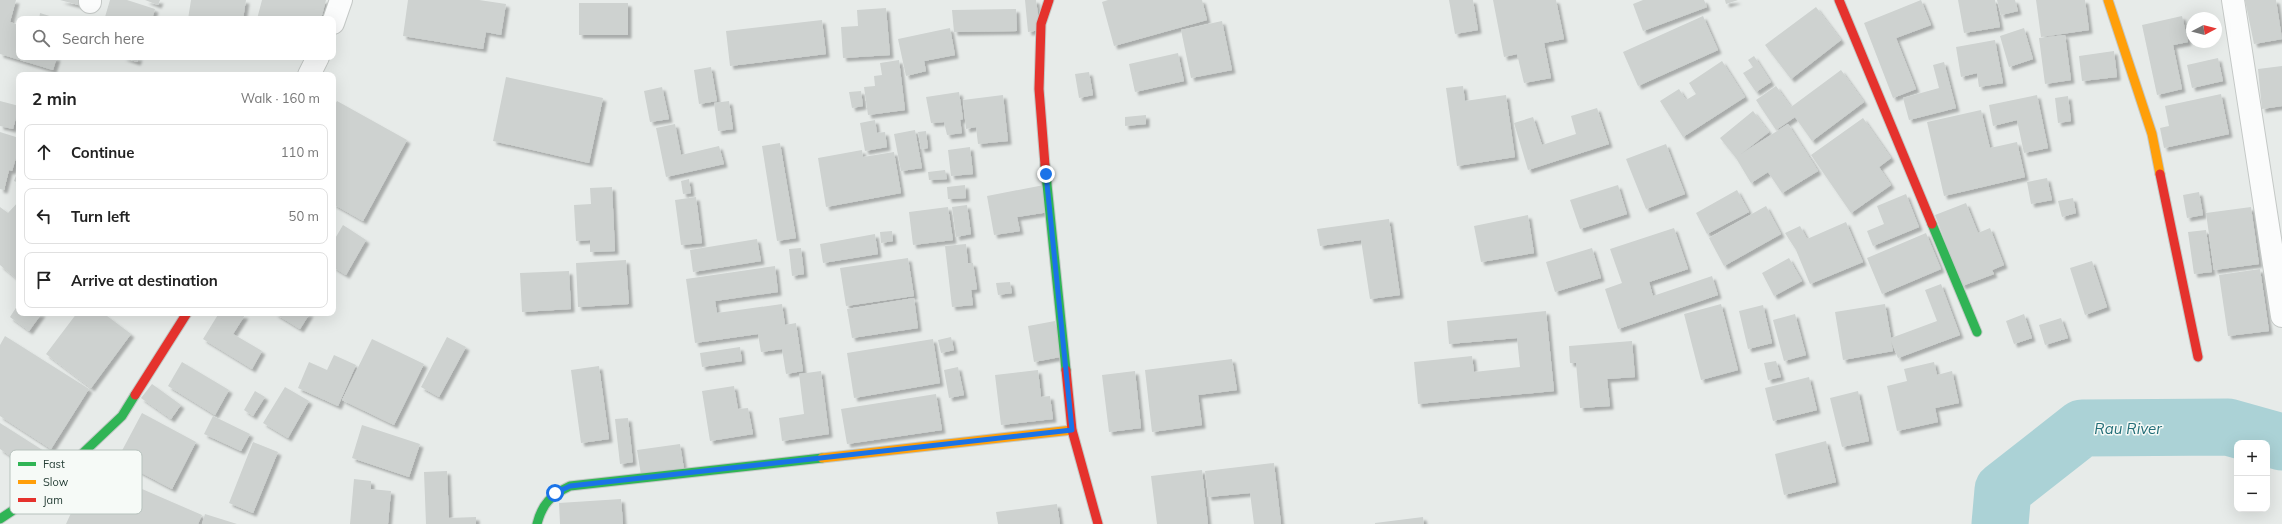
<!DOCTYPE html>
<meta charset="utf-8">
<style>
:root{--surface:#fff;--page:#f6f6f6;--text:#222;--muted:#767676;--line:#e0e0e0}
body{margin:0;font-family:Mulish,sans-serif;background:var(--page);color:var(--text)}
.controls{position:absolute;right:12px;bottom:12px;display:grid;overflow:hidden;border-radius:8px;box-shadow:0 4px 16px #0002}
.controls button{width:36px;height:36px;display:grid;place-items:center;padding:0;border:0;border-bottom:1px solid var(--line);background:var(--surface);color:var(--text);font:20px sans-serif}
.compass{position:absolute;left:2186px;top:12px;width:36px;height:36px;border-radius:50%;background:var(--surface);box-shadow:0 4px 16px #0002;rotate:83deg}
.stop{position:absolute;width:12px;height:12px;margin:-9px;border:3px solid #1a73e8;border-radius:50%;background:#fff}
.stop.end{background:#1a73e8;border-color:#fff;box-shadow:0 1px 4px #0008}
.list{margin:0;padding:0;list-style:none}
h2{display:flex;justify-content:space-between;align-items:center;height:52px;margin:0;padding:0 16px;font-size:17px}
h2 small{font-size:13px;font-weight:400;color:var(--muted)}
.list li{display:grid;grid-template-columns:26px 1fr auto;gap:12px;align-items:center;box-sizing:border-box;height:56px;margin:0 8px 8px;padding:0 8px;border:1px solid var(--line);border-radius:8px}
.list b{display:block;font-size:15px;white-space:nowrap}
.list em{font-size:13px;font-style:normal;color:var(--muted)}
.icon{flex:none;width:22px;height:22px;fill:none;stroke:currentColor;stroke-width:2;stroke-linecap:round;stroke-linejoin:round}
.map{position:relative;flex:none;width:2282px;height:524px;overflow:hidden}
.search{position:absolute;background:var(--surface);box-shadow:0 4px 16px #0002;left:16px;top:16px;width:320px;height:44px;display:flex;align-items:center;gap:10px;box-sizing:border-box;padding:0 14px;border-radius:8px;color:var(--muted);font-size:15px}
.panel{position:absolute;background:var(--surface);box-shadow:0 4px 16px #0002;left:16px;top:72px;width:320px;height:244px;border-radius:8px}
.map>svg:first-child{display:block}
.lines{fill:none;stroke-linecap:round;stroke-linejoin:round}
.river{stroke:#abd2d6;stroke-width:57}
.building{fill:#ced2d0;filter:url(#shadow)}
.street-casing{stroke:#c4c8c6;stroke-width:24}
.fast-casing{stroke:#c3c9c6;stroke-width:11}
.slow-casing{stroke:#c3c9c6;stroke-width:11}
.jam-casing{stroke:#c3c9c6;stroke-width:11}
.street{stroke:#fbfcfc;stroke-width:22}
.fast{stroke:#30b455;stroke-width:9}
.slow{stroke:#ff9f0a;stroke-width:9}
.jam{stroke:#e5322d;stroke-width:9}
.route{stroke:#1a73e8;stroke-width:5}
.labels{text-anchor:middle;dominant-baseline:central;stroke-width:3;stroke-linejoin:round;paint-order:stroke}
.water-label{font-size:15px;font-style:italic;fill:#226d77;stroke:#f6faf7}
.key{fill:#f6faf7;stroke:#b7c2bd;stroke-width:1}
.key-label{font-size:11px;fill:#253e36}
</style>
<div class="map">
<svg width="2282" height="524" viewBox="0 0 2282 524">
<defs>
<filter id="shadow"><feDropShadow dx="3.5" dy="3.5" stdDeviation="1" flood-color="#0004"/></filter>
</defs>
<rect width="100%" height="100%" fill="#e7ebe9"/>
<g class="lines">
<!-- river -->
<path class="river" d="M2000,524L2003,490L2082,428L2228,427L2282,442"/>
</g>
<!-- building -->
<path class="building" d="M0,0H16L10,22L19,25V57H57L53,70L0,54Z
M60,0H87L86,7Z
M110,0H127L155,9L152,19H111L105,17Z
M145,0H160L158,5Z
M191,0H246L243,19H188Z
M262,0H326L321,19H257Z
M408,0H479L506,4L501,35L486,32L483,49L403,36Z
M1025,0H1036L1040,30L1028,32Z
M1108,0H1202L1207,20L1114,46L1102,2Z
M1449,0H1473L1478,30L1455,34Z
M1493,0H1556L1564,39L1544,43L1551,78L1524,83L1517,54L1504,57Z
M1643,0H1704L1707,7L1643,31L1633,4Z
M1725,0H1738L1726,4Z
M1921,0L1931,25L1896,38L1916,89L1893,98L1864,23Z
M1958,0H1995L2000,27L1964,33Z
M1997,0H2015L2018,11L2001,15Z
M2036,0H2085L2089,30L2041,37Z
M2245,0H2276L2282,39L2254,44Z
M579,3H628V35H579Z
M1816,7L1841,40L1791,79L1765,45Z
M886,8L890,55L843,58L841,27L858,26L857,10Z
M1016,9L1017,31L954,32L952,10Z
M40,13L59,19H39Z
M1703,16L1718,50L1638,86L1623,52Z
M2182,16L2188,42L2173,45L2182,89L2157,95L2142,25Z
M822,20L826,54L730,66L726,31Z
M1222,21L1232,70L1191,78L1181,30Z
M950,28L955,55L924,61L926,71L906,76L898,39Z
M2024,28L2033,59L2009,67L2000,36Z
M2065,35L2071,80L2045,84L2039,38Z
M1995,40L2003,83L1979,87L1977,73L1961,77L1956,47Z
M2114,51L2117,77L2082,81L2079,56Z
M1178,53L1184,81L1135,92L1129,64Z
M1754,56L1771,82L1756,92L1743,73L1753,67L1748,60Z
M122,57H139L137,62Z
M2218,58L2223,81L2192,88L2187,65Z
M899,60L905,110L868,115L864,87L875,86L874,76L882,75L880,63Z
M1722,61L1745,97L1683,137L1660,101L1679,89L1686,100L1696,94L1689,83Z
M1944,62L1956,108L1909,120L1903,98L1939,88L1933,65Z
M2282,66V106L2262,109L2258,69Z
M711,67L717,101L699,104L694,70Z
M1841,70L1864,102L1812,141L1795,117L1776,130L1756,100L1776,86L1791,107Z
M1089,72L1093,95L1079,98L1075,74Z
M506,77L603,98L589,163L493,141Z
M1463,86L1465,101L1506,95L1515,157L1457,166L1446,88Z
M662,87L669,119L650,122L644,91Z
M861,91L863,106L852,108L849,92Z
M959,92L963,119L960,120L962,133L947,135L944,122L931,123L926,97Z
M2221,94L2229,134L2164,148L2160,128L2169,126L2165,106Z
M1003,95L1008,141L978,144L976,127L966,129L963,100Z
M2037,95L2048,148L2024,153L2017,120L1993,126L1989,105Z
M2068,96L2071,121L2058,123L2055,98Z
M0,101L19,106L13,129L0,126Z
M337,101L407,140L363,221L333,204V108Z
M729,101L733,129L718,131L714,103Z
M1597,108L1609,144L1528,170L1514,123L1533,117L1542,145L1576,134L1571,116Z
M1981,110L1990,148L2017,142L2025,177L1944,196L1927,122Z
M1753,111L1769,132L1741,154L1788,124L1818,171L1782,193L1768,172L1751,183L1736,158L1720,138Z
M1146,115V124L1125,126V117Z
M1863,118L1891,158L1879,167L1891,185L1851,213L1811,155Z
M875,120L877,133L885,132L887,147L865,151L860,123Z
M675,124L681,155L719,146L724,164L666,177L656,128Z
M915,130L922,168L901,171L894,134Z
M926,131L928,148L921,149L918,132Z
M0,132L19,138V148L12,171L9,170L4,190L0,189Z
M780,143L796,238L777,241L762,146Z
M1666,144L1685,194L1646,209L1626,159Z
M970,147L973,174L951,176L948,150Z
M862,150L863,157L894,152L901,193L826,207L818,158Z
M19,168V183L14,181Z
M945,170L947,179L929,180L928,172Z
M2047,178L2052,200L2031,204L2027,182Z
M689,179L691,193L683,194L681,181Z
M965,185L966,198L948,199L947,187Z
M1044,185L1049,212L1017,217L1020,231L994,235L987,196Z
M1618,185L1627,214L1580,229L1570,200Z
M612,187L615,251L590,252V240L576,241L574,205L591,204L590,188Z
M1737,190L1749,212L1707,234L1696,213Z
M2199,192L2203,215L2187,218L2183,195Z
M1906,194L1919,227L1873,246L1867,231L1884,224L1877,206Z
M696,197L702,243L681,245L675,200Z
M2073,198L2076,213L2062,217L2058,201Z
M19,201V277L17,279L0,265V207L8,213Z
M1966,203L1978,233L1990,228L2004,265L1992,270L1994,274L1962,286L1935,215Z
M967,205L971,234L956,237L952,207Z
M1766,206L1781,234L1724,266L1709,238Z
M948,207L953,240L913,245L909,212Z
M2251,207L2259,264L2214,270L2206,213Z
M1528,215L1534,253L1481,262L1474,226Z
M1389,219L1400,295L1370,299L1361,240L1320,246L1317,229Z
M1846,222L1863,262L1810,284L1796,250L1785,233L1800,226L1807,239Z
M343,225L366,240L346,275L333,267V242Z
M1674,228L1688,269L1649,282L1653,296L1712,276L1718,295L1618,329L1605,289L1622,283L1610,249Z
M2206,230L2212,272L2194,274L2188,232Z
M892,231L893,241L881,243L880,232Z
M1926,233L1941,269L1882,294L1867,258Z
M875,234L878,254L823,263L820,244Z
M757,239L761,261L693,272L690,250Z
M966,244L968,263H973L977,289L971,290L973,305L952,307L945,246Z
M801,248L804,274L792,276L789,249Z
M1592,248L1601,278L1555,292L1546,262Z
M908,258L914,296L846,306L840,268Z
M1789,258L1802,281L1774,296L1762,273Z
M626,260L629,304L578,307L576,263Z
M2092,261L2107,307L2085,315L2070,268Z
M775,266L778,292L715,301L717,313L782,304L785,325L796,323L803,371L786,374L782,349L761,352L758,334L695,343L686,279Z
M2260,269L2269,331L2228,336L2219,275Z
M569,271L571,309L522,312L520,273Z
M1010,282L1012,293L998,295L996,283Z
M1941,284L1960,335L1898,358L1891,341L1893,351L1843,360L1835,312L1885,304L1891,338L1937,321L1925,290Z
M914,298L918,328L852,338L847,309Z
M19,303V313H42L29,331L10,317Z
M1721,304L1738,370L1701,380L1684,314Z
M1763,305L1772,343L1748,349L1739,311Z
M1546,311L1554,391L1418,404L1414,362L1472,356L1474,372L1520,367L1517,338L1449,344L1447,321Z
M77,313H103L131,334L91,388L46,354Z
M219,313L245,315L233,334L262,351L252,369L203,339Z
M274,313H310L300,329Z
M1795,314L1806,355L1784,361L1773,320Z
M2024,314L2032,338L2014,344L2006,321Z
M2061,318L2068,338L2045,345L2039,325Z
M1055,321L1060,357L1034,362L1028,326Z
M5,336L89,389L51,449L0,416V345Z
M447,337L466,347L439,397L421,387Z
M951,337L954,350L941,353L938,340Z
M372,339L424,364L394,425L342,400Z
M933,339L940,383L854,398L847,353Z
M1632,341L1635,377L1607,379L1610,406L1580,408L1576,363H1570L1569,346Z
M740,347L742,361L702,367L700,353Z
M334,355L356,365L338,406L298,388L309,362L327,370Z
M1232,359L1237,390L1198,395L1202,425L1152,432L1145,370Z
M1776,361L1781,377L1768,380L1764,363Z
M182,362L229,390L215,415L168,386Z
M1934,362L1937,375L1952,371L1959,403L1935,408L1938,422L1897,431L1887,386L1907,381L1904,369Z
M599,366L609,439L581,443L571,370Z
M958,367L964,395L949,398L944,370Z
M1038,370L1041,397L1050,396L1053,419L1001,425L995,375Z
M821,371L829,434L782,441L779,418L804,414L799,374Z
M1135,371L1141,428L1109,432L1102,375Z
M1809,377L1817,410L1773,421L1765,388Z
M152,384L181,405L171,419L141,398Z
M734,386L738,409L748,408L753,434L710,441L702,391Z
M285,387L309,401L288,438L263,423Z
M255,391L265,397L253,416L244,410Z
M1858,391L1869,441L1842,447L1830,398Z
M936,394L942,430L847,444L841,409Z
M142,413L196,442L172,489L117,460Z
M213,416L250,434L241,451L204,434Z
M628,418L633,462L620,464L615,419Z
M0,423L47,453L34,472L0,449Z
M362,425L420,444L409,477L352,458Z
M1826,441L1836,482L1784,495L1775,454Z
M253,442L278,452L253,513L229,503Z
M680,444L684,469L641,475L637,450Z
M1274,463L1281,524H1254L1250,493L1208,497L1205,471Z
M1202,470L1208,524H1157L1151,476Z
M447,471L449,518L476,517V524H426L424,472Z
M105,473L202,515L198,524H66L76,502L90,508Z
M354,479L371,481V489L391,491L388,524H350Z
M621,499L623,524H560L559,503Z
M1057,504L1060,524H998L996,512Z
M205,514L237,524H202Z
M1423,517L1424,524H1375V523Z"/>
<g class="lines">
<!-- street casing -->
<g class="street-casing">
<path id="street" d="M2233,0L2282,316
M90,2V0
M333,23L341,0
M309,75L318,57"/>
</g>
<!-- fast casing -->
<g class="fast-casing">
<path id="fast" d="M1045,165L1066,370
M1932,224L1977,332
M0,519L45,489L122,416L135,395
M537,524C542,504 551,495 570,486L822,458"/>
</g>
<!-- slow casing -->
<g class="slow-casing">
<path id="slow" d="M2108,0L2152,134L2160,174
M822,458L1072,430"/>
</g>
<!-- jam casing -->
<g class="jam-casing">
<path id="jam" d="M1839,0L1932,224
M1045,165L1039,89L1041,24L1049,0
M2160,174L2198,357
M1066,370L1072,430L1098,524
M135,395L187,313"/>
</g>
<!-- street -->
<use href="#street" class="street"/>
<!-- fast -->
<use href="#fast" class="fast"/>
<!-- slow -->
<use href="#slow" class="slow"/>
<!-- jam -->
<use href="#jam" class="jam"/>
</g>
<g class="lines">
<!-- route -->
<path class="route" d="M555,493L570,486L1072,430L1046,174"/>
</g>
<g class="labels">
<!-- water labels -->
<g class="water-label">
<text x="2128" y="428">Rau River</text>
</g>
</g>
<!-- legend -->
<rect x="10" y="450" width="132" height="64" rx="6" class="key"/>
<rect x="18" y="462" width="18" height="4" fill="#30b455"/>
<rect x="18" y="480" width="18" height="4" fill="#ff9f0a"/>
<rect x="18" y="498" width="18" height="4" fill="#e5322d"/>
<g class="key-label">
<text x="43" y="468">Fast</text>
<text x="43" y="486">Slow</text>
<text x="43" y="504">Jam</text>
</g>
</svg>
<div class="controls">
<button>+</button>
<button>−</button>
</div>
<svg class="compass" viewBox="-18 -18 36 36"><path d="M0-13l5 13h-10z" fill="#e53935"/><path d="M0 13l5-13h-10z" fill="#767676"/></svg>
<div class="stop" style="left:555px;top:493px"></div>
<div class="stop end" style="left:1046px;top:174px"></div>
<div class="search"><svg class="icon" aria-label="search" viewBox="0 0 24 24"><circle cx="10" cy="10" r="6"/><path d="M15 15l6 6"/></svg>Search here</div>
<section class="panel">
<h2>2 min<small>Walk · 160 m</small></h2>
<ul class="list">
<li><svg class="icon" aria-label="ahead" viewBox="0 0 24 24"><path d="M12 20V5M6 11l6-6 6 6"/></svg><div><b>Continue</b></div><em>110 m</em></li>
<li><svg class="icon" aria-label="left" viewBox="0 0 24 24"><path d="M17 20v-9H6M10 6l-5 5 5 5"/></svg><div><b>Turn left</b></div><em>50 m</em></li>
<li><svg class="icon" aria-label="arrive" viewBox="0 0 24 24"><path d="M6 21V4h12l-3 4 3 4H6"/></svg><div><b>Arrive at destination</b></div></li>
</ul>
</section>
</div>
